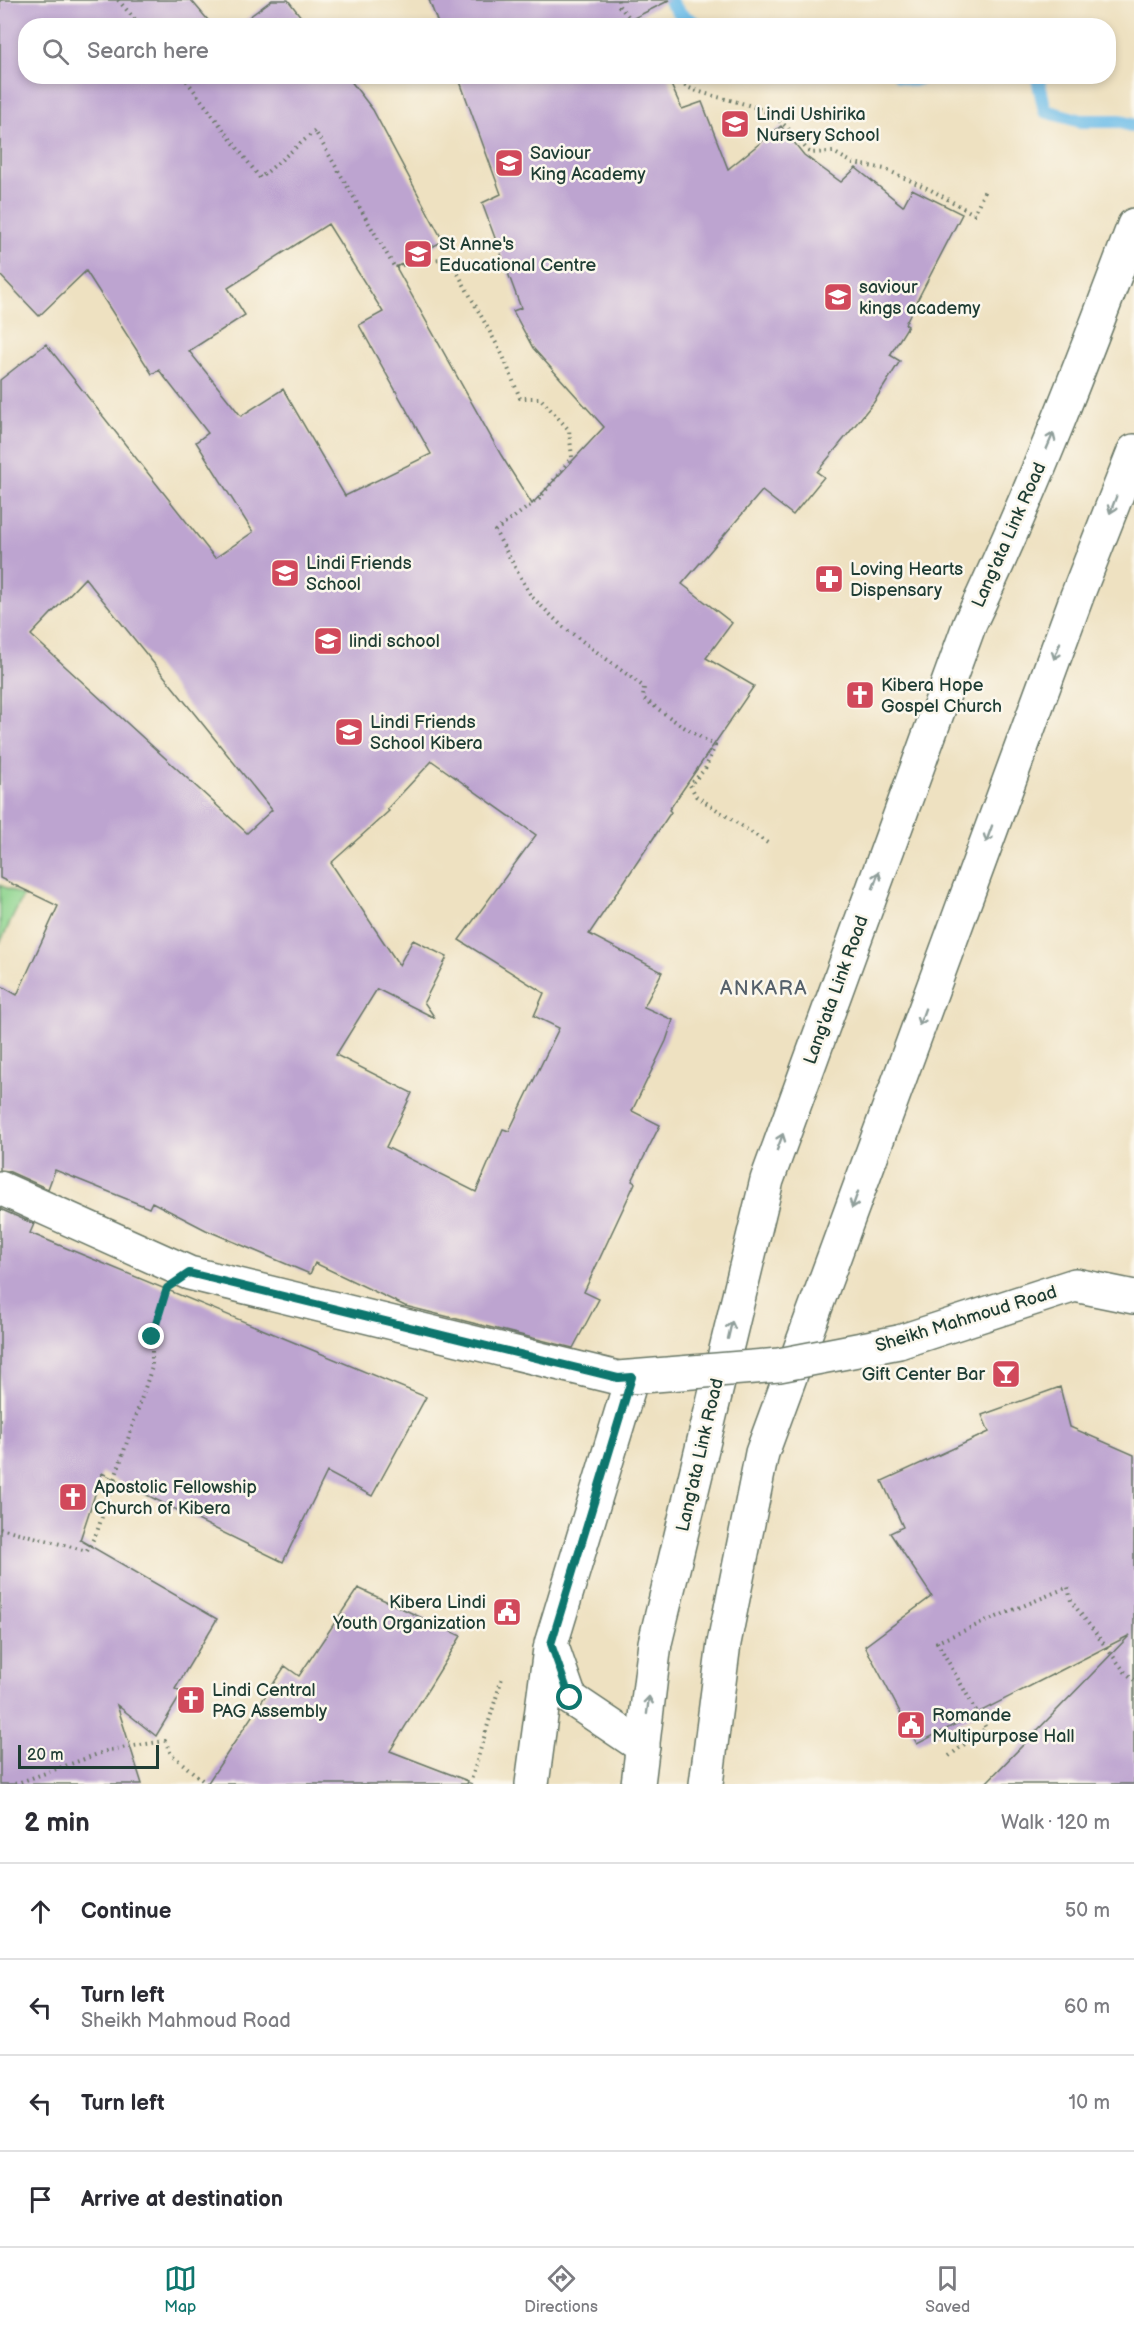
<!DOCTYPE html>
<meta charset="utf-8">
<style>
:root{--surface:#fff;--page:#f2f2f3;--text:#2b2b33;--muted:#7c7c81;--line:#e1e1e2;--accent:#0f766e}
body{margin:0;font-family:"Balsamiq Sans",sans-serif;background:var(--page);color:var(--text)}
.scale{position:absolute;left:18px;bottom:15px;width:141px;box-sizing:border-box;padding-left:6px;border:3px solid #1f3d34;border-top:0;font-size:16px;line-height:21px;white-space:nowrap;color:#1f3d34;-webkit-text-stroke:4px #fbf7ec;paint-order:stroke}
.stop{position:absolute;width:18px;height:18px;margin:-14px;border:4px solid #0f766e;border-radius:50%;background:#fff}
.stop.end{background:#0f766e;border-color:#fff;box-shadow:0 2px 6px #0008}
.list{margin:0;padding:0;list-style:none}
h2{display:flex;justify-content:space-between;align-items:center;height:78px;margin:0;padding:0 24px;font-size:26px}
h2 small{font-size:20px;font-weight:400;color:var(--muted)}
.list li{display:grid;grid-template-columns:39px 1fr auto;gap:18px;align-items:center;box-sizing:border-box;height:96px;padding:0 24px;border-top:2px solid var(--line)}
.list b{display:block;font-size:22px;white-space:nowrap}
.list p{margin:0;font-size:20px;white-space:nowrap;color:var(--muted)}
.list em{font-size:20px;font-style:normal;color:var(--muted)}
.icon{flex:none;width:33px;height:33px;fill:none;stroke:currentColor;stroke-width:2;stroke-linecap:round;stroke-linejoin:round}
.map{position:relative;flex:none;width:1134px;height:1784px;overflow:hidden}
.search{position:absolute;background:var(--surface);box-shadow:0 3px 9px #0003;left:18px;right:18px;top:18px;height:66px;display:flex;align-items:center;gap:15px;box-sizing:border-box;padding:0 21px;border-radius:24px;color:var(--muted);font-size:22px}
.sheet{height:462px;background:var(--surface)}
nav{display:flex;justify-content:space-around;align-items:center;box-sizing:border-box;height:84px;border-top:2px solid var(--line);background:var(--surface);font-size:16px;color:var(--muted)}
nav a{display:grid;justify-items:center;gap:3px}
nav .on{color:var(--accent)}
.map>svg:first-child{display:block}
.green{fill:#8ed48e;stroke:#568861;stroke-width:1.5}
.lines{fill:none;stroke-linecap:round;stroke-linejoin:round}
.stream{stroke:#6ebde8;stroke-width:14}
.building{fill:#bda4d0;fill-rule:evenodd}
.minor-casing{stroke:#677665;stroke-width:36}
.major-casing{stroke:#677665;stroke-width:36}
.path{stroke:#677665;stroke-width:4;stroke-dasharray:1.5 4.5;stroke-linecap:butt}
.minor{stroke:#fff;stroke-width:33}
.major{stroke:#fff;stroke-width:33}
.minor-bridge-casing{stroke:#677665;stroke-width:36;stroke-linecap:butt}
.minor-bridge{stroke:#fff;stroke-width:33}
.oneway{stroke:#8f9e9a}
.route{stroke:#0f766e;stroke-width:8}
.labels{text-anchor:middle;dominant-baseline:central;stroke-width:5;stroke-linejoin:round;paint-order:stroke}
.poi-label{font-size:18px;fill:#1f3d34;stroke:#fbf7ec;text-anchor:start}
.street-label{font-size:18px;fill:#1f3d34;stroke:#fbf7ec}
.neighbourhood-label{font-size:20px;letter-spacing:1.5px;fill:#56616b;stroke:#fbf7ec}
</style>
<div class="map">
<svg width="1134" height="1784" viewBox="0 0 1134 1784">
<rect width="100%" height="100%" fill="#fbf7ec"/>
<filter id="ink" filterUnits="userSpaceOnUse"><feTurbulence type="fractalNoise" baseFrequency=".0167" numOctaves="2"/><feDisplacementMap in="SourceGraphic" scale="12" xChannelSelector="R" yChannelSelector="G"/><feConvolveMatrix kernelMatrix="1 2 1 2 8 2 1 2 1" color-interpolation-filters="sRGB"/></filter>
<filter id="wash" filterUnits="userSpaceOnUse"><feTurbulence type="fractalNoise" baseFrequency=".008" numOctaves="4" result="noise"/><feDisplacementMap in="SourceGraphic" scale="24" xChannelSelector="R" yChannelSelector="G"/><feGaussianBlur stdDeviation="1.35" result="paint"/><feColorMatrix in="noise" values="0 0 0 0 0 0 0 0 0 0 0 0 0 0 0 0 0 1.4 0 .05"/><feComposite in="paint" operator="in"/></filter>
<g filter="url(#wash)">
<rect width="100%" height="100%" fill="#eee1c1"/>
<!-- green -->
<path class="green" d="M0,885L23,896L0,943Z"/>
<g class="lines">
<!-- stream -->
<path class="stream" d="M669,0L681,15L700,26
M900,76L913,80L926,76
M1035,76L1038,79L1045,111L1081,121H1118L1134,126"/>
</g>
<g id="blocks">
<!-- building -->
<path class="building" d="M0,0H191L213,26H26V76H347L373,110L443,241L396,267L501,455L532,504L604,427L533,348L513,311L521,308L482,203L501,194L458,76H667L682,109L702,102L728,169L781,126L804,155L841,182L856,168L903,206L912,189L962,214L905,324L908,326L890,355L900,361L874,402L817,472L824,477L793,515L762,491L682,584L732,623L706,658L754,686L669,810L671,812L589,934L662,972L644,1007L673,1020L666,1041L632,1111L660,1125L632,1181L635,1183L584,1292L599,1299L573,1348L405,1306L315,1263L310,1274L206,1230L152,1202L149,1208L55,1170L48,1189L8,1171L0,1170V985L17,995L58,906L0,878V380L46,344L215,558L253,532L196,442L208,433L159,370L152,374L86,271L39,316L0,275ZM328,224L383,312L359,325L431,454L345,496L283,389L241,416L189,351L245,315L228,288ZM85,578L272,810L247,833L31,635ZM432,761L536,835L459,940L544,993L534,1016L559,1028L509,1131L503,1129L476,1192L386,1147L412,1093L336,1055L377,989L435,1018L424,1002L447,957L413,940L399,965L331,863L389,811L387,809Z
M272,0H288L308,26H237Z
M429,0H670L618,26H439Z
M0,1209L34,1224L30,1233L426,1397L372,1496L327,1472L283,1562L102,1473L80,1540L217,1619L175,1689L182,1693L156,1736L117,1705L142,1784H0Z
M1060,1387L1070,1427L1134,1455V1784H985L1130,1635L917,1744L865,1646L932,1596L890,1533L903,1527L882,1481L989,1432L982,1415Z
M358,1588L461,1636L390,1751L468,1781L467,1784H207L285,1666L299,1676Z"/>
</g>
</g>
<g filter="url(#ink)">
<use href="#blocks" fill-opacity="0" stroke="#677665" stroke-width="1.5"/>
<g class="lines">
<!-- minor casing -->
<g class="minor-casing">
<path id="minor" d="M0,1188L189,1273L618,1378
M899,1342L1075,1285L1134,1297
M632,1377L551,1644L570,1698L643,1747
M532,1784L550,1649"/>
</g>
<!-- major casing -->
<g class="major-casing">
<path id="major" d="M638,1784L655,1643L767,1180L970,623C1032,493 1084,359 1134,225
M706,1784L724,1643L762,1453L1077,596L1134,451"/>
</g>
<!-- path -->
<path class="path" d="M118,0L141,26
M618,0L619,6L637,26
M183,76L260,178L315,131L395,268L415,260L450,259L503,356L520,398H540L569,430L572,457L539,499L495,531L531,596L562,626L644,687L643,698L679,724L715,746L705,769L690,785L696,796L769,844
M669,76C698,99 739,97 770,114C786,124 797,138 810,153L833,152L853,163L885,169L931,190L974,214L985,190
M0,1528L87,1551L97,1532L152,1367V1337L161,1306
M949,1756L986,1728L937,1642L1068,1587L1071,1601L1125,1672L1134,1680
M15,1784L109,1750L165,1741L171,1754L207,1784
M470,1784L502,1678"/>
<!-- minor -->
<use href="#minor" class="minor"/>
<!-- major -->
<use href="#major" class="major"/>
<!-- minor-bridge casing -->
<g class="minor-bridge-casing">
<path id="minor-bridge" d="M618,1378L779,1365L899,1342"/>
</g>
<!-- minor-bridge -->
<use href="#minor-bridge" class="minor-bridge"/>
</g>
<!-- one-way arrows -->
<defs><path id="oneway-shaft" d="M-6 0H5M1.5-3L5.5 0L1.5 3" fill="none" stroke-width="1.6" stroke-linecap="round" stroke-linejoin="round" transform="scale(1.5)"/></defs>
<g class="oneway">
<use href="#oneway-shaft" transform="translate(1050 441) rotate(-67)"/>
<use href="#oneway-shaft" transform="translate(1113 505) rotate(111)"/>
<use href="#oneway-shaft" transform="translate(1057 651) rotate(110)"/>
<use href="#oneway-shaft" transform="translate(989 834) rotate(110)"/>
<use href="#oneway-shaft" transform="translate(876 880) rotate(-70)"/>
<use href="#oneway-shaft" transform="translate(922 1017) rotate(110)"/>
<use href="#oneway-shaft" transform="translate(780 1142) rotate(-70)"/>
<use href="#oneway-shaft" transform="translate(855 1200) rotate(110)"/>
<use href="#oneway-shaft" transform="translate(730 1330) rotate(-77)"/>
<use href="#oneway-shaft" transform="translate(648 1705) rotate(-83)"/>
</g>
</g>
<g class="lines" filter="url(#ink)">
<!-- route -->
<path class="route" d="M152,1337L167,1288L189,1273L618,1378L632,1377L551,1644L570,1698"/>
</g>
<!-- icons -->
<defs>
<g id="school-square" transform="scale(1.5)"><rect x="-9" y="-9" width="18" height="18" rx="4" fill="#d1495b" stroke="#fbf7ec"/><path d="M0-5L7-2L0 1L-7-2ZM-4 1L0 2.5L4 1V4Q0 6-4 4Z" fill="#fff"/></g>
<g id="pharmacy-square" transform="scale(1.5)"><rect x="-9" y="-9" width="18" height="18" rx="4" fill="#d1495b" stroke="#fbf7ec"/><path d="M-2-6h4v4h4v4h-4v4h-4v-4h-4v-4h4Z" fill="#fff"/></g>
<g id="church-square" transform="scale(1.5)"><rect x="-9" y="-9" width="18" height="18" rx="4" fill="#d1495b" stroke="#fbf7ec"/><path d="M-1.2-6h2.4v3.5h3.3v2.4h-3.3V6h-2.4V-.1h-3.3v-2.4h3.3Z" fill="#fff"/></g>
<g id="bar-square" transform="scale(1.5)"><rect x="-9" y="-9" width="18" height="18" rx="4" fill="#d1495b" stroke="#fbf7ec"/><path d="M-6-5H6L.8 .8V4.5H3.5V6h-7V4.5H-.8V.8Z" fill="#fff"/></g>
<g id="civic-square" transform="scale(1.5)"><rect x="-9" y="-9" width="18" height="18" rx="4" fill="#d1495b" stroke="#fbf7ec"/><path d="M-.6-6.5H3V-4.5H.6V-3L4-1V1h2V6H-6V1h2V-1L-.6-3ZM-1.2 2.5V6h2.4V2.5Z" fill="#fff"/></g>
</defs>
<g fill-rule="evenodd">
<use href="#school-square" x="735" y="124"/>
<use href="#school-square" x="509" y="163"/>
<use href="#school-square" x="418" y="254"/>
<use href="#school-square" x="838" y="297"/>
<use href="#school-square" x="285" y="573"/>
<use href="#pharmacy-square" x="829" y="579"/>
<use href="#school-square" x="328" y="641"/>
<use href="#church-square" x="860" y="695"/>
<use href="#school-square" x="349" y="732"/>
<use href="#bar-square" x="1006" y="1374"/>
<use href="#church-square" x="73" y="1497"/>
<use href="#civic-square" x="507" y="1612"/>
<use href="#church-square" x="191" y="1700"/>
<use href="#civic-square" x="911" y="1725"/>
</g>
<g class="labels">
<!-- poi labels -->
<g class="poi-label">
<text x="756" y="114">Lindi Ushirika<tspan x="756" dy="21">Nursery School</tspan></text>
<text x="530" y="153">Saviour<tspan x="530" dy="21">King Academy</tspan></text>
<text x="439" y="244">St Anne's<tspan x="439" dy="21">Educational Centre</tspan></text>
<text x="859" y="287">saviour<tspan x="859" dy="21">kings academy</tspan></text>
<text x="306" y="563">Lindi Friends<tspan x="306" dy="21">School</tspan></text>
<text x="850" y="569">Loving Hearts<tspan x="850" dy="21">Dispensary</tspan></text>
<text x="349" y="641">lindi school</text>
<text x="881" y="685">Kibera Hope<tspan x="881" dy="21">Gospel Church</tspan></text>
<text x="370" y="722">Lindi Friends<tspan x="370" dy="21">School Kibera</tspan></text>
<text x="985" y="1374" text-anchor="end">Gift Center Bar</text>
<text x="94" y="1487">Apostolic Fellowship<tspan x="94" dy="21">Church of Kibera</tspan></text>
<text x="486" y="1602" text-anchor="end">Kibera Lindi<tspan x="486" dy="21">Youth Organization</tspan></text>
<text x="212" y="1690">Lindi Central<tspan x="212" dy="21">PAG Assembly</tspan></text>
<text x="932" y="1715">Romande<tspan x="932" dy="21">Multipurpose Hall</tspan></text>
</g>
<!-- street labels -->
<g class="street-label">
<text transform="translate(1009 535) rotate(-66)">Lang'ata Link Road</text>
<text transform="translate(836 990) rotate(-70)">Lang'ata Link Road</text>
<text transform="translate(966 1319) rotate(-17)">Sheikh Mahmoud Road</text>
<text transform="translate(700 1455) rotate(-77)">Lang'ata Link Road</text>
</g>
<!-- neighbourhood labels -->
<g class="neighbourhood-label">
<text x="764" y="989">ANKARA</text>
</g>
</g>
</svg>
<div class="scale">20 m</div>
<div class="stop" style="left:570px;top:1698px"></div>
<div class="stop end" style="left:152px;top:1337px"></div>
<div class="search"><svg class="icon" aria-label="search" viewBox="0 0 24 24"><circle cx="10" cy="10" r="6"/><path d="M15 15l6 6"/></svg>Search here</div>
</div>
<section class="sheet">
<h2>2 min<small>Walk · 120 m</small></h2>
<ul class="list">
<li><svg class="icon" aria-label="ahead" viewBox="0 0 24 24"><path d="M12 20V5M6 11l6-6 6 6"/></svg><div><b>Continue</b></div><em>50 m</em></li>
<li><svg class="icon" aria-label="left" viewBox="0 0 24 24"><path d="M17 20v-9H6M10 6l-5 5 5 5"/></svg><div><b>Turn left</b><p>Sheikh Mahmoud Road</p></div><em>60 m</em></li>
<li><svg class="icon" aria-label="left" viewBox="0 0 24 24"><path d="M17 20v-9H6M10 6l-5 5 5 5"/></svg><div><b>Turn left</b></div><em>10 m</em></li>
<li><svg class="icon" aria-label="arrive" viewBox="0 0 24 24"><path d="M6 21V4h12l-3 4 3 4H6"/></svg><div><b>Arrive at destination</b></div></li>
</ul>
</section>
<nav>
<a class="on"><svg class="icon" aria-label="map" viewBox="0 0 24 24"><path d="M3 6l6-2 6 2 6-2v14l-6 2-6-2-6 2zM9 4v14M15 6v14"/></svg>Map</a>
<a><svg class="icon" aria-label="directions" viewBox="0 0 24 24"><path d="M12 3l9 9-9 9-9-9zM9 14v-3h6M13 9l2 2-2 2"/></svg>Directions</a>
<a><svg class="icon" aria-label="saved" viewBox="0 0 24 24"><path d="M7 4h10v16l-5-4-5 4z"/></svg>Saved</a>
</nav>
